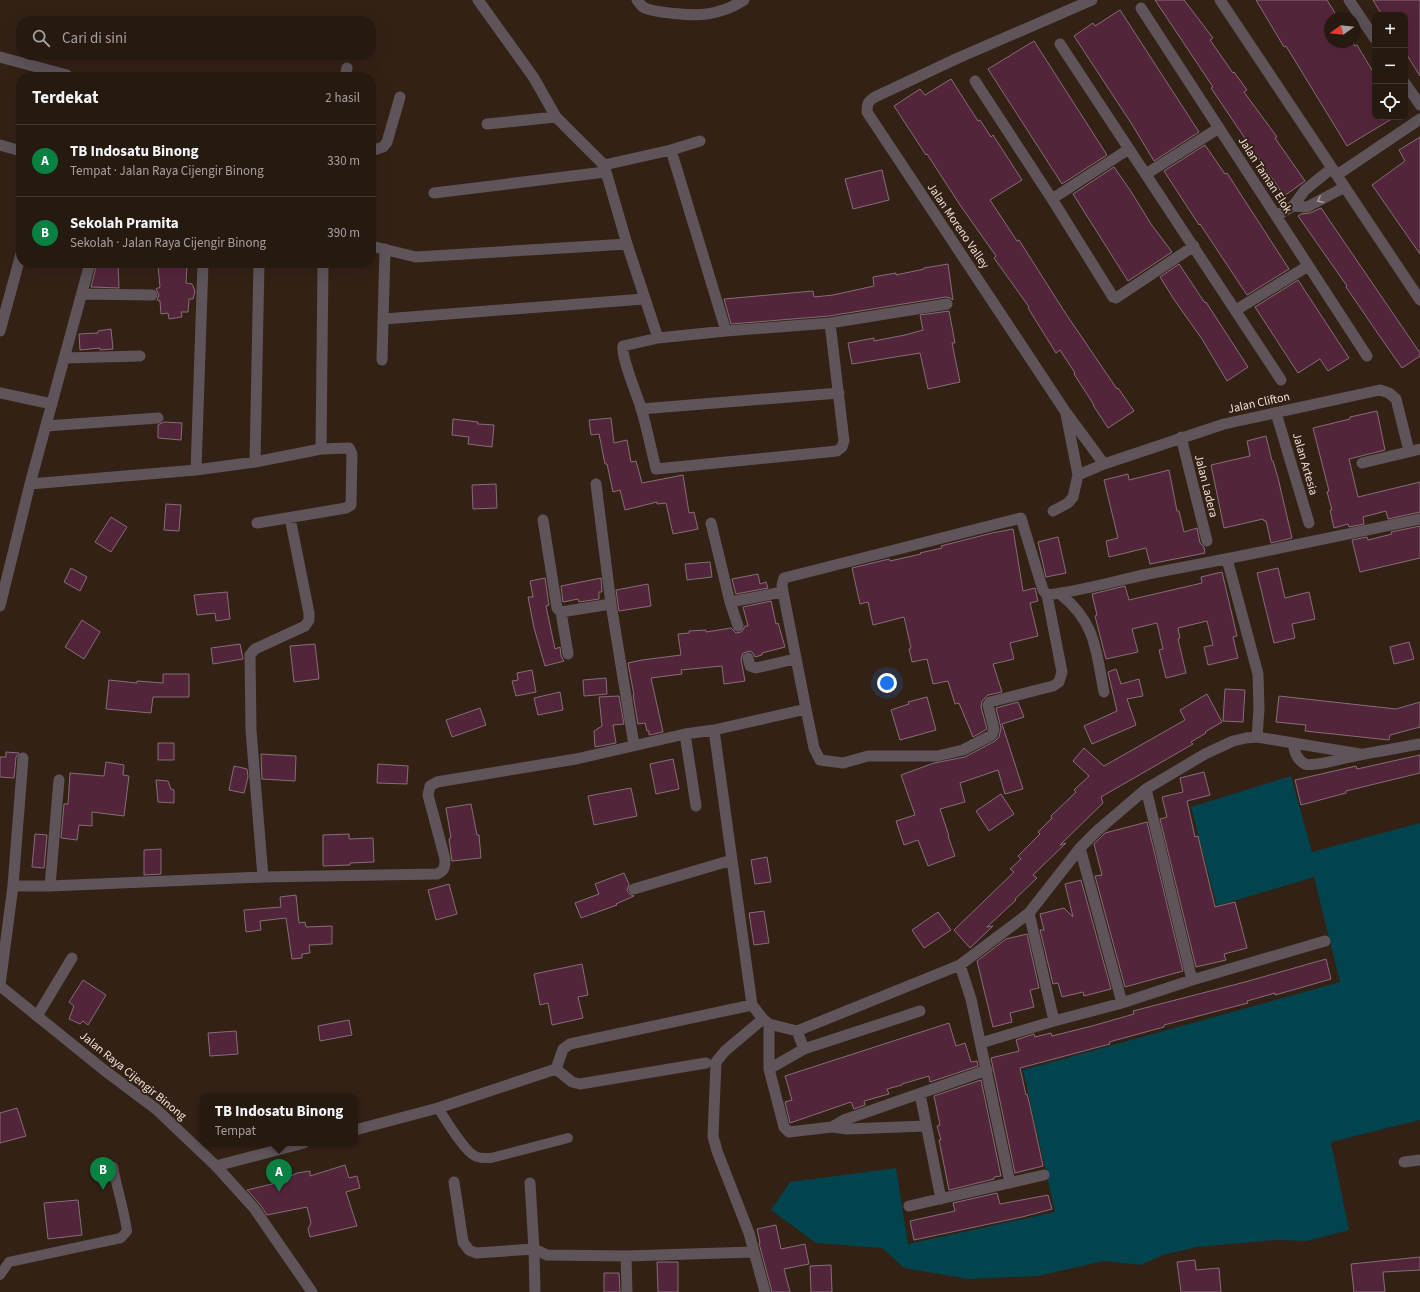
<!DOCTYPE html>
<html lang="id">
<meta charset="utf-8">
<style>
:root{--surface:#261910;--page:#32261e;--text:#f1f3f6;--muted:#a4a09f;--line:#423830;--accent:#0b8043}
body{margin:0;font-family:"Source Sans 3",sans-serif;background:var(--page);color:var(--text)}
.controls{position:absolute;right:12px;top:12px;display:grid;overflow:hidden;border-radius:8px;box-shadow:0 4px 16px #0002}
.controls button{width:36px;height:36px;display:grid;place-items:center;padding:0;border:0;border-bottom:1px solid var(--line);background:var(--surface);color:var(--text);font:20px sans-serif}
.compass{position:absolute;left:1324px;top:12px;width:36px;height:36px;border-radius:50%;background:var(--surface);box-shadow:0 4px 16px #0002;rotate:255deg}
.you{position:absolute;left:887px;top:683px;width:14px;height:14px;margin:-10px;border:3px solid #fff;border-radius:50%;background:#1a73e8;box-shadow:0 0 0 6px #1a73e833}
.badge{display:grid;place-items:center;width:26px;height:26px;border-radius:50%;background:var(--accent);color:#fff;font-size:13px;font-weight:700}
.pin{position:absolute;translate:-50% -33px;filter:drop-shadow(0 1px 2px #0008)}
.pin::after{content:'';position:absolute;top:21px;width:14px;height:12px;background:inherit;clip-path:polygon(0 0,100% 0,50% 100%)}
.popup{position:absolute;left:200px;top:1094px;width:158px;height:52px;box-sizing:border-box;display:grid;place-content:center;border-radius:8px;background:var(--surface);filter:drop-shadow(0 1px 3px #0005);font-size:13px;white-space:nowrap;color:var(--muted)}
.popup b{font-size:15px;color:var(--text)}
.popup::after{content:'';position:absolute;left:50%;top:100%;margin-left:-8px;border:8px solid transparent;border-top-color:var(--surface)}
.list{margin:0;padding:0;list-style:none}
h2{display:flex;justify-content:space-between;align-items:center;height:52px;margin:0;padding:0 16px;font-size:17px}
h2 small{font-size:13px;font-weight:400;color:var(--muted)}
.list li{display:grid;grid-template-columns:26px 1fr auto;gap:12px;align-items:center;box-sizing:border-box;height:72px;padding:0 16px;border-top:1px solid var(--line)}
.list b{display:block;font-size:15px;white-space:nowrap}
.list p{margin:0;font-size:13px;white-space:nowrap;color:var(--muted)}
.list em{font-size:13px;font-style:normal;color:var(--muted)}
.icon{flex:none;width:22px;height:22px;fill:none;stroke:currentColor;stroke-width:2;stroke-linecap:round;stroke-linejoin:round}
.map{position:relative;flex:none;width:1420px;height:1292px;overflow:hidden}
.search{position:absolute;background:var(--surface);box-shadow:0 4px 16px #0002;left:16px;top:16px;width:360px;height:44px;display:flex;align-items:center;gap:10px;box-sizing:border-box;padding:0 14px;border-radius:16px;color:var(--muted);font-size:15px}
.panel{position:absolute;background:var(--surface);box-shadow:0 4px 16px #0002;left:16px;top:72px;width:360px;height:196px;border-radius:16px}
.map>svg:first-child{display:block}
.water{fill:#02444d}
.building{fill:#53253b;stroke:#866d77}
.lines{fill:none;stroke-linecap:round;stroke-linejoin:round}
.service{stroke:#5e545a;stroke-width:10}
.minor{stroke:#5e545a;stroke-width:11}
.tertiary{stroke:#5e545a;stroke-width:11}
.oneway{stroke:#a69a9a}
.labels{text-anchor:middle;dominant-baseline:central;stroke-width:4;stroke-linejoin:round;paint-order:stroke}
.street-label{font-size:12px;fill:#eee1da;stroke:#332115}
</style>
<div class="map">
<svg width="1420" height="1292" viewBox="0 0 1420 1292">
<rect width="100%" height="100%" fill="#332115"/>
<!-- water -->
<path class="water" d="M1291,776L1312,852L1420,823V1120L1331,1142L1349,1230L1307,1241L1276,1240L1197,1247L1163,1255L1141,1265L1104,1261L1038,1276L968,1279L904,1268L882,1248L816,1243L771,1210L790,1182L896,1168L908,1244L1055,1212L1023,1070L1340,982L1314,877L1217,906L1191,807Z"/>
<!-- building -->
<path class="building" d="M1155,0H1184L1213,38L1210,40L1233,73L1234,72L1247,90L1244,92L1277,137L1275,138L1305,181L1284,196L1211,88L1213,87Z
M1256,0H1327L1338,18H1330V42H1352L1355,46L1357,45L1375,75V117H1395L1347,146L1294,59L1286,46L1284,47Z
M1373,0H1420V76L1405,52V15H1382Z
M1120,10L1199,132L1154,161L1133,126L1074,36L1093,23L1095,26Z
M1034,41L1107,155L1062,184L988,69Z
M951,79L978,121L980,120L991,137L993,135L1022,180L990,200L1017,241L1019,240L1066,314L1117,389L1118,388L1134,411L1108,428L1093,405H1094L1074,374L1075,373L1060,350L1056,353L1028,308L1029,307L994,258L996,256L960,205L927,154L926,155L894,106L920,89L925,95Z
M1420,137V254L1372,185L1405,161L1399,150Z
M1205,145L1225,174L1227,173L1289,269L1247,295L1200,224L1199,225L1164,171Z
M1114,167L1130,190L1151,224L1172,252L1128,281L1073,194Z
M882,170L889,200L853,209L845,179Z
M1321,208L1420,353V356L1402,368L1383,341L1346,287L1347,286L1298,216L1301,214L1310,213Z
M97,263H118L119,288L91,287Z
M948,264L953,300L950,298L946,297L829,316L731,324L724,299L813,291L814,297L833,295L874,286L873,277L896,273V275L924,269V268Z
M1179,264L1205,303L1206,302L1248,367L1227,381L1202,339L1175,301L1160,277Z
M187,265L186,283L192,284L195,291L193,299H189L188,312H181L182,317L169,319L168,313L161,314L160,301L157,300L159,295L156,289L160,287L158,266Z
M1298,280L1349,358L1328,371L1320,359L1298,373L1255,307Z
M949,311L955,343H952L960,382L928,389L920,353L852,364L848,343L874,338V341L905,335L923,330L920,315Z
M111,329L113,349L100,350V348L80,350L79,334L98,333V331Z
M1377,411L1385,450L1349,459L1358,497L1420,482V512L1388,519L1386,511L1363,517L1364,524L1349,527L1348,524L1334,528L1330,510H1332L1327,492L1329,491L1313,428L1350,419V417Z
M611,418L614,443L627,440L631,462L636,461L642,483L683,475L689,513L694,512L698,529L673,534L666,503L657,504V502L625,510L620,490L613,492L607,464H605L599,434L591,435L589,420Z
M453,419L478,422V424L494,425L492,447L468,444L469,437L452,435Z
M164,422L182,423L181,440L158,438V425Z
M1266,436L1272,461H1273L1278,478L1292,538L1271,543L1266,521H1264L1263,519L1224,528L1211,465L1250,456L1247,441Z
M1169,470L1177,511H1179L1184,532L1197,528L1200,543L1204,547L1205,553L1150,564L1146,548L1109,557L1106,541L1118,538L1104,480L1128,474L1129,480Z
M496,484L497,508L473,509L472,485Z
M166,504L181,505L179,531L164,530Z
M111,517L127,527L111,552L95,542Z
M1420,526V558L1360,572L1352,540L1367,537L1368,540L1392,534L1391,532Z
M1013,529L1023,591L1035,588L1038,601L1030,603L1038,636L1010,643L1014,659L993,664L1002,692L988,695L982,701L981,707L987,729L973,737L959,703L955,704L948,681L933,684L927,659L912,662L909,649L911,648L904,617L873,625L868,602L860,604L852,568L889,559L890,561L921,554L920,553L942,548L941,546L992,533Z
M1058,537L1066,573L1046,577L1038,542Z
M710,562L712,577L687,580L685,564Z
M71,568L87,577L80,591L64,582Z
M1278,568L1285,598L1309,592L1315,619L1292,624L1295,638L1274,643L1257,573Z
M1222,572L1237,636L1233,637L1238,658L1208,665L1204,647L1213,645L1207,621L1178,628L1180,638L1178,639L1186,673L1166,678L1159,650L1163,649L1157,623L1132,629L1138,652L1106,659L1095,616L1097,615L1092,594L1125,586L1129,600L1202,583L1201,577Z
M758,574L760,584L766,582L768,588L736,594L732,579Z
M545,578L549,605L546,606L555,649L560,647L561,656L564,661L545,666L534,628L528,597H533L530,581Z
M601,578L602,592H599V599L579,602L578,599L563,602L561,586Z
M648,584L651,606L619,611L616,590Z
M227,592L230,619L216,621L215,613L197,615L194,595Z
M771,601L776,624L778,623L785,647L762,653V655L755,657L753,653L750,651L743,653L741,659L745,681L724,684L722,666L681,670L682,674L651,678L663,732L649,735V731H647L645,723L638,724L633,695H634L628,663L642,660L681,655L678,634L689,633V631L706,630V632L731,628L736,633L741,632L743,630L745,626H748L743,607Z
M82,620L100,632L84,659L65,647Z
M1409,642L1414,659L1394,664L1390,647Z
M240,644L243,659L213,664L211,648Z
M315,644L319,679L294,682L290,646Z
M1116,669L1121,684L1139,679L1143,696L1127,699L1136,725L1092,744L1084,726L1117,711L1108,672Z
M532,670L536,692L516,696L512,681L518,680L517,673Z
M163,674H189V697H153L151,713L106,709L109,680L137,683V681L163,683Z
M606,678L607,694L584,696L583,680Z
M1225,689L1245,690L1243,722L1223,721Z
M560,692L563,710L538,715L534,698Z
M1207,694L1222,722L1205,732L1206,733L1191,742L1193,744L1101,797L1103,803L1060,845L1066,843L1033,875L1037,878L1015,899L1016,900L987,927L993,926L970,948L954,930L1014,872L1010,869L1021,859L1018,856L1040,834L1038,832L1052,818L1051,816L1076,792L1074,790L1089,776L1073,761L1084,748L1104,766L1185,720L1180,710Z
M619,696L624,724L613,725L616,743L595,747L594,731L602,726L599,697Z
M1279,696L1396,709L1420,702V727L1390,735L1389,740L1305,731L1306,725L1276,722Z
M927,697L936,730L900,740L891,710L909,704L908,702Z
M1018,702L1024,717L1002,724L1023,789L1005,794L998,770L960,783L965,802L940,809L949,836H948L955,856L928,866L918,840L904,845L896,821L915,815L901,775L934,763L965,757L995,741L999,737L1001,728L996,708Z
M480,708L486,725L452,737L446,720Z
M158,743H174V760H158Z
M6,752L19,753L16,757L14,778L0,777V757H6Z
M261,754L296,756L295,781L262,779Z
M1420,755V773L1346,791V793L1301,805L1295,780L1356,766L1357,769Z
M673,759L679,789L656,794L650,764Z
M106,762L124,765L123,775L129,776L124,816L92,812V826L79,825L77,840L61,838L64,804H68L70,773L104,776Z
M378,764L408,766L407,784L377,783Z
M234,766L247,769L248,777L244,793L229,790Z
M1204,772L1210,795L1187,801L1195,837L1198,836L1202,853L1215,907L1235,902L1247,948L1224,954L1226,960L1196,967L1160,819L1167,817L1162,797L1183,792L1180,778Z
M156,780L168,781L171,789L174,790V803L158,802Z
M631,788L637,816L594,825L588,796Z
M1001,794L1014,814L989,831L976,811Z
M471,804L477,835H479L481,858L452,861L449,839L451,838L446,808Z
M1147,822L1183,971L1125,987L1095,876L1102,875L1094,844L1105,833Z
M35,834L47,835L44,868L32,867Z
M349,834V839L373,838L374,862L350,863V865L323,866V835Z
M161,849V874L144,875V850Z
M767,857L771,882L755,884L751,860Z
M624,873L629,884L627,891L630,894L634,896L616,904L617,905L581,918L575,903L599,894L595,884Z
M1081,880L1111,989L1084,996L1083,992L1062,997L1058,983L1053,984L1040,930H1044L1040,914L1064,908L1073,917L1065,884Z
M449,884L457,914L436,920L428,890Z
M296,895L299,923L305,922L306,927L332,926V944L309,945L310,953L302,954V958L292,959L286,918L260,921L261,930L246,932L244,910L281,907L280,897Z
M764,911L769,943L754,945L749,913Z
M938,912L951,930L924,948L912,930Z
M1027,934L1039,988L1030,990L1034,1007L1010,1013L1012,1022L993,1027L977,961L1006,939Z
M1326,959L1331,979L1275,995V993L1247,1001L1248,1003L1164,1025V1027L1109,1042L1110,1044L1020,1068L1026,1095L1027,1094L1030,1106L1043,1166L1015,1173L991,1058L1019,1051L1016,1040L1034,1034L1035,1037L1051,1033L1052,1036L1092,1026L1134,1014L1133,1011L1245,982Z
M582,964L588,995L578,997L583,1018L552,1025L548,1003L540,1005L534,974Z
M83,980L106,995L88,1025L83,1021L80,1024L69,1019L74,1006L69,1002Z
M349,1020L352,1035L320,1041L318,1026Z
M949,1023L956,1046L965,1043L971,1062L977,1061L978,1066L930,1082L929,1076L902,1084V1085L887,1089L889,1094L864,1101L865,1105L854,1109L851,1102L790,1123L785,1102L792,1100L785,1076Z
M236,1031L238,1054L210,1056L208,1033Z
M981,1080L1001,1176L994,1177V1179L949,1190L939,1140H941L937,1126L940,1125L934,1096Z
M17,1108L26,1136L0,1143V1113Z
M345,1165L349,1178L357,1176L360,1188L346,1192L357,1226L310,1237L308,1229L311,1223L307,1207L267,1215L259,1203L247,1190L276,1183L297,1173L310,1171V1176Z
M997,1193L1000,1204L1048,1195L1052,1209L1022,1217L914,1240L910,1221L955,1211L953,1203Z
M78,1200L82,1235L48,1239L44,1203Z
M776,1225L781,1249L805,1244L809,1264L784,1269L790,1292H772L759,1243H760L757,1229Z
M1420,1257V1270L1383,1272L1385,1292H1354L1351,1264Z
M1195,1260L1196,1270L1219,1268L1221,1292H1181L1177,1262Z
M657,1262H678V1292H658Z
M831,1265L832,1292H811L810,1266Z
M604,1273H619L620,1292H604Z"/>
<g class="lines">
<!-- service -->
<path class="service" d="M438,1108C446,1120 464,1151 475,1156C480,1159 486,1158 491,1158L568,1138
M0,1275L9,1262L121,1238L127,1231C124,1209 117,1189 113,1167"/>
<!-- minor -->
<path class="minor" d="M478,0L534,78L556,117L604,165L627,244L658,338
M637,0C639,3 641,5 643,7C653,13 695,16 707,14C720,12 733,7 744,0
M1092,0L958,58L875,97C868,101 867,104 867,112L1065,411L1104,464
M1220,0L1420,300
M1349,0L1375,39
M1141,8L1367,356
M1060,44L1281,380
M0,57L67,75
M345,77L347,68
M975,81L1052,199L1113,297L1116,298L1194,246
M1405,83L1420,105
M487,124L556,117
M0,145L21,151
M671,150L726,331
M371,151L383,147L387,142L400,97
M604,165L671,150L700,141
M1146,174L1219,128
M1337,175L1420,119
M434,193L605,172
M1052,199L1129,149
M1293,206L1307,207L1345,187
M1276,216L1293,206L1305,190L1332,168
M371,246L416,257L627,244
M82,294L152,295
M1236,310L1308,266
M384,319L644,299
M830,323L844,441L842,447L837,451L656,469C651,449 647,428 641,408C637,395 621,357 623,346L658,338L726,331L830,323L947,304
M0,331L21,254
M64,358L140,356
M382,360L385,249
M0,393L52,404
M641,409L839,393
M1276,413L1309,523
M46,426L158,418
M1181,437L1207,541
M321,449L323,263
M255,462L259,263
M1362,463L1420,449
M196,470L203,263
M1078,475L1104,464L1224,424L1380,390L1389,393L1396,399L1409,451
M30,484L196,470L255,462L321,449L349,448L352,454L351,505L346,508L257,523
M596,484L611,604L634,745
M1053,511L1068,503L1073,497L1078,475L1066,414
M543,520L557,608L561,612L568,654
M711,523L730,602L738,626
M1227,559L1258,674L1259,709L1257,737
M1060,594C1096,622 1096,651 1104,692
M730,602L783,592
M0,606L30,484L90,263
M561,612L611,604
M748,658L750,666L756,668L795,659
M806,709L814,748L820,760L843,763L868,756H937L963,750L992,735L994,729L988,705L990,702L1053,686L1059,682L1062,672L1047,595
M714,730L752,1005
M685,734L696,806
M1293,743C1294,751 1297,760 1305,764C1313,767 1349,757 1359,755C1379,751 1400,748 1420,744
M1146,789L1192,980
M1080,848L1122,1003
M263,877L251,730L250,655L255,649L305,626L309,620V613L290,518
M13,886H50L263,877L437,874C445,871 445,866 445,859L428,795L430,786L437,782L576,759L685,734L714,730L806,709L783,592L782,585L784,578L1021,518L1043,590L1047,595C1081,591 1115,581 1148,574C1239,557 1330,538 1420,519
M50,886L59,780
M634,889L732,860
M1029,913L1054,1021
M960,965L971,999L1010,1183
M0,985L13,886L23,758
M920,1011L804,1049L769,1069L784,1127L789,1132L832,1127L844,1120L987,1070
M37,1016L72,958
M763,1019L725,1051L716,1062L713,1136L717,1151L749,1233L765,1292
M797,1031L804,1049
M981,1043L1054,1021L1122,1003L1192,980L1325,941
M556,1069L572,1082L580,1084L706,1063
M769,1069V1024
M920,1094L941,1199
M832,1127L847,1129L926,1126
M355,1130L438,1108L556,1069L563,1049L570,1044L752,1005L763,1019L769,1024L797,1031L960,965L1029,913L1080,848L1098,830L1146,789L1205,754L1233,741L1246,738L1257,737L1360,754
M1404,1162L1420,1160
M216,1166L304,1143
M454,1182L463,1242L469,1250L476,1253L534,1249L535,1292
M530,1183L534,1249L547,1255L626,1256L753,1252
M909,1206L1044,1175
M626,1256L627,1292"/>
<!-- tertiary -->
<path class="tertiary" d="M0,986L104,1070L156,1109L216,1166L254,1208L312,1292"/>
</g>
<!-- one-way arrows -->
<defs><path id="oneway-chevron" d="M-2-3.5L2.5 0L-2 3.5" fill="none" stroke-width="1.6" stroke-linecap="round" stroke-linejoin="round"/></defs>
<use class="oneway" href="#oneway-chevron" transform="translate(1320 200) rotate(153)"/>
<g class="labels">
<!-- street labels -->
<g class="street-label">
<text transform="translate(1265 175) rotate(57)">Jalan Taman Elok</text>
<text transform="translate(958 226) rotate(56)">Jalan Moreno Valley</text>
<text transform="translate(1259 403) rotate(-12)">Jalan Clifton</text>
<text transform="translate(1305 464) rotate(74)">Jalan Artesia</text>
<text transform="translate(1206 486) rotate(76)">Jalan Ladera</text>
<text transform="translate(133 1076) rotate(39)">Jalan Raya Cijengir Binong</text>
</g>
</g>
</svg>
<div class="controls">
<button>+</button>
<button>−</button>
<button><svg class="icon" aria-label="locate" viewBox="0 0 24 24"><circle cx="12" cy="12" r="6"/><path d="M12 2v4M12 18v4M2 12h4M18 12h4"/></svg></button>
</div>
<svg class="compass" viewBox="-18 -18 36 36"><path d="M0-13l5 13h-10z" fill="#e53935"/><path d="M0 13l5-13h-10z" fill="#a4a09f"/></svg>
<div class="you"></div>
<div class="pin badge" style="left:279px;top:1192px">A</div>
<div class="popup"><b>TB Indosatu Binong</b>Tempat</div>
<div class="pin badge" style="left:103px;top:1190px">B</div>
<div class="search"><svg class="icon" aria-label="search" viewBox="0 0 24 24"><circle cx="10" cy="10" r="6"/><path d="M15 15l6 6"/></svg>Cari di sini</div>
<section class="panel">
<h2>Terdekat<small>2 hasil</small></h2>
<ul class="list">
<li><span class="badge">A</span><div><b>TB Indosatu Binong</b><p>Tempat · Jalan Raya Cijengir Binong</p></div><em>330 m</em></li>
<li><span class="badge">B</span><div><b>Sekolah Pramita</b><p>Sekolah · Jalan Raya Cijengir Binong</p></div><em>390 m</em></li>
</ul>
</section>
</div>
